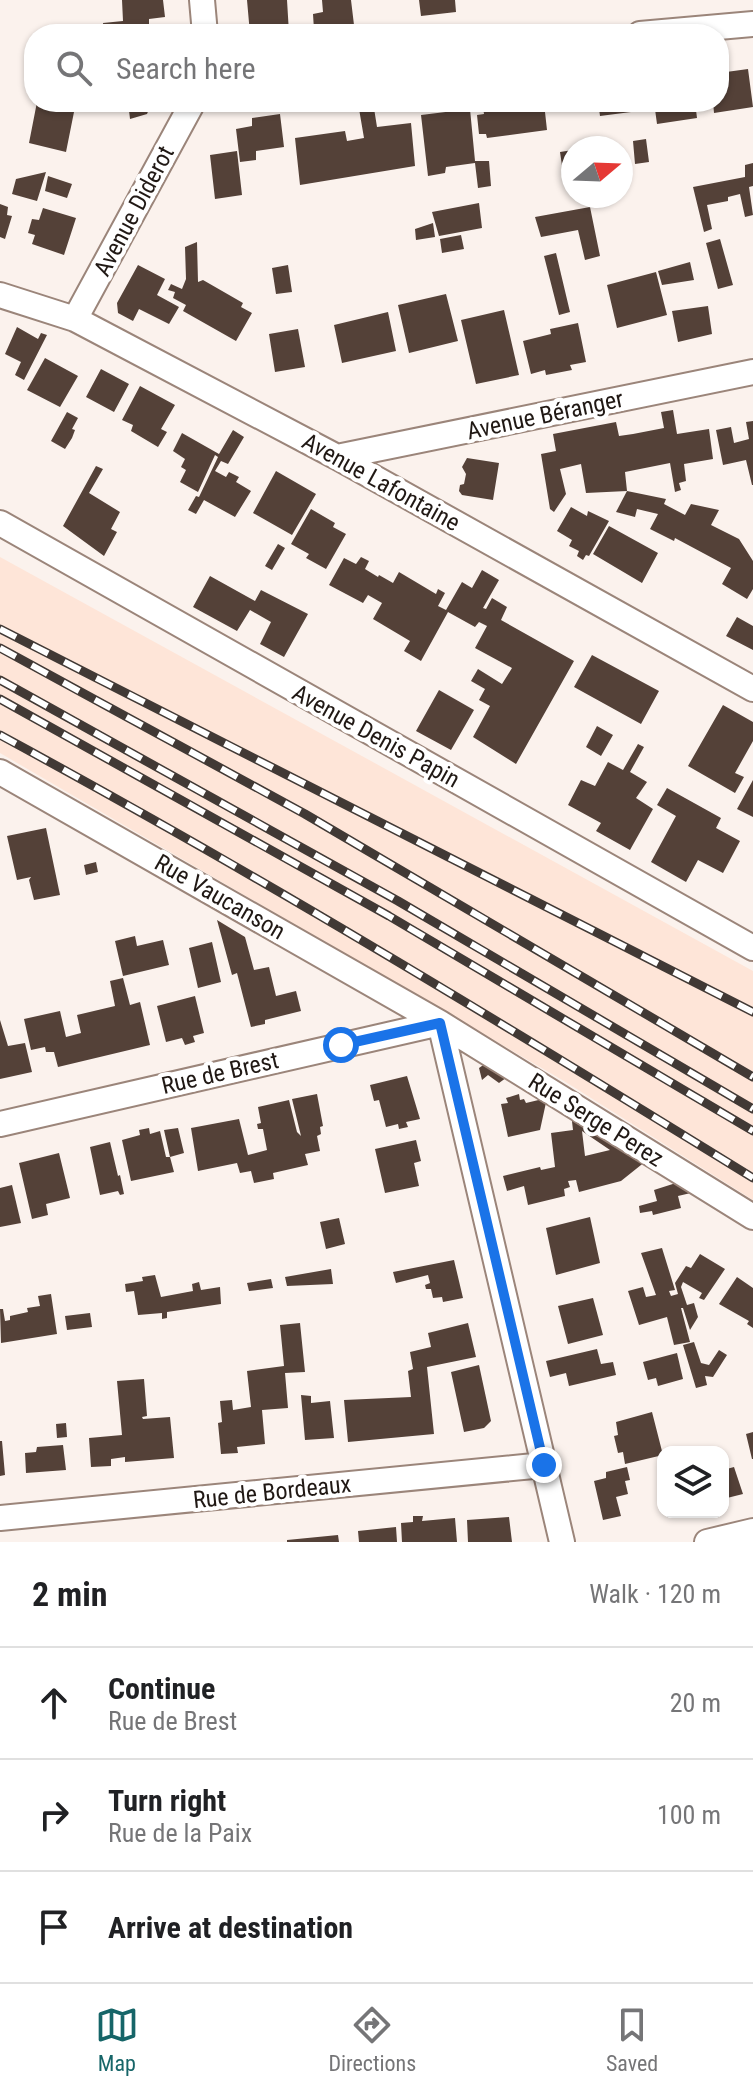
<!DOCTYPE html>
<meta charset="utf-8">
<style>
:root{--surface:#fff;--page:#f6f6f6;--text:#202124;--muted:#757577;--line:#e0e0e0;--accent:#166568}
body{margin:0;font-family:"Roboto Condensed",sans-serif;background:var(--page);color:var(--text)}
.controls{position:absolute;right:24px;bottom:24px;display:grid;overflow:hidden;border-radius:16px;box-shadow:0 2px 6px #0004}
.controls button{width:72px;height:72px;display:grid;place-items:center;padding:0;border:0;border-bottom:2px solid var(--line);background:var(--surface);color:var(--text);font:40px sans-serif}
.compass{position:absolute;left:561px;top:136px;width:72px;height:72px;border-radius:50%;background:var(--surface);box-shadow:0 2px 6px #0004;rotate:71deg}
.stop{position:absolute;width:24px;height:24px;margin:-18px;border:6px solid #1a73e8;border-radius:50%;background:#fff}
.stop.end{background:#1a73e8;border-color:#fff;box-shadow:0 2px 8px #0008}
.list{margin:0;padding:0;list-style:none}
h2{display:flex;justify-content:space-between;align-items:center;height:104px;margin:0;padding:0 32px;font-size:34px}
h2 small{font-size:26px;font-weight:400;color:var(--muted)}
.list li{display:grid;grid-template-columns:52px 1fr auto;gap:24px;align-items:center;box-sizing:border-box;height:112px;padding:0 32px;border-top:2px solid var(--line)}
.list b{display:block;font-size:30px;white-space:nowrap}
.list p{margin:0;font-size:26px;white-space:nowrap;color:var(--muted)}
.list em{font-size:26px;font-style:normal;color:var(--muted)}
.icon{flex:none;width:44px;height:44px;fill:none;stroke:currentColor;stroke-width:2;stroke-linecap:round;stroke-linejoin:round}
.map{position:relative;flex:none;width:753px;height:1542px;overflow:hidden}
.search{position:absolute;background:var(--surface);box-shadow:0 2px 6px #0004;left:24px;right:24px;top:24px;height:88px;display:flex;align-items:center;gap:20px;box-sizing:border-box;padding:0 28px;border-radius:32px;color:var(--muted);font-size:30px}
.sheet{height:440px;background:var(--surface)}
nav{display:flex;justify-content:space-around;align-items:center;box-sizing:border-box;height:112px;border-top:2px solid var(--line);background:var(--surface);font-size:22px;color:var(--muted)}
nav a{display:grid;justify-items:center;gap:4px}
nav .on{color:var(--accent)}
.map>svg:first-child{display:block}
.built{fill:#fee5d8}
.building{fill:#544138;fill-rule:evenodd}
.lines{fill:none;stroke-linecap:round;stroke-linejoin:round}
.street-casing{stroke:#9b857a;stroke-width:28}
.street{stroke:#fff;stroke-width:24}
.rail-casing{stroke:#413935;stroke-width:9}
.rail{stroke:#fff;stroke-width:6;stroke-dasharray:18;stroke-linecap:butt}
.route{stroke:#1a73e8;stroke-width:10}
.labels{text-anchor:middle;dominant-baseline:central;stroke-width:8;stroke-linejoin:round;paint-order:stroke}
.street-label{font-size:24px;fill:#201814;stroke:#fff}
</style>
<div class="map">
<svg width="753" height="1542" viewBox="0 0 753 1542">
<rect width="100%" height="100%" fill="#fbf2ed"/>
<!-- built -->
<path class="built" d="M0,557L753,971V1200L564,1081L0,753Z"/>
<!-- building -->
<path class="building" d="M122,0H163L165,17L149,19V24L154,26L152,34H104L103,23L123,21Z
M247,0H287L289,33L250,34Z
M322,0H351L354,25L314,30L313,14L323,12Z
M419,0H455L456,12L421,16Z
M748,69L753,107L714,113L713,102H719V73Z
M37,102H76L66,152L29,143Z
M128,102H152L147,114L130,119Z
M373,102L377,127L411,123L415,166L300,185L295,138L345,131L347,141L364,138L358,103Z
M482,102H517L518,107L544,103L547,130L487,138L486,134H479L477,115L484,114Z
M598,102H629L631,112L600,116Z
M654,102H695L697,118L657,124Z
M470,109L475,161H489L491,186L478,188L475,163L446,167L445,173L428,176L421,115Z
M280,114L284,147L256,151V160L240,162L236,129L252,126V118Z
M646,139L649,162L635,164L633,141Z
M573,150V184L565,186L560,152Z
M237,151L242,195L215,199L210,155Z
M753,163V186L749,187L753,215L745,217L740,194L728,197V201L707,205L712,229L704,232L693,187L745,177V165Z
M46,172L37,201L12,194L16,179Z
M48,176L72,184L67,198L45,191Z
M479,203L482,228L439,236L432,212Z
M0,204L8,207L7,215L12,216L5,239L0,237Z
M590,207L600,256L585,260L578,230L541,237L535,217Z
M43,208L76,218L64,255L32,244L35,235L28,233L32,219L39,220Z
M433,223L435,237L416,240L415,229Z
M461,235L464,249L442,253L440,239Z
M720,239L733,285L718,289L706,243Z
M197,242L198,282L203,280L243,303L241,307L252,313L236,341L183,311L186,305L173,298L175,292L168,290L171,284L182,289L186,279L185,247Z
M556,253L570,312L559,315L544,256Z
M690,262L694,280L662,285L658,271Z
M138,265L165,279L157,295L179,307L169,324L139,309L133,321L118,313L117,303Z
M288,265L292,292L276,294L272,268Z
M656,272L667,315L617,328L607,285Z
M446,294L458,341L409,353L398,305Z
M708,306L712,334L678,342L672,311Z
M504,310L519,375L476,384L461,320Z
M388,312L396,351L342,363L334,325Z
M578,323L586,362L570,365L572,370L546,375L545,370L531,374L523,341L551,334L550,329Z
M17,327L38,339L41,333L47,335L24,380L15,375L21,362L5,354Z
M298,329L305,367L275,372L269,334Z
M45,358L78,376L60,407L27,390Z
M101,369L129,384L114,412L86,397Z
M140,386L175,405L161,429L167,432L158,447L131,431L133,425L122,420Z
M673,410L677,434L709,429L713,459L684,464L686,481L679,483L681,490L675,492L670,463L625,472L627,491L586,493L581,464L560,469L566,494L554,512L550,509L541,454L556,451L553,434L616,422L619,436L633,434L664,428L661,412Z
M67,412L78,418L72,429L75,430L72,438L65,449L51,441Z
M753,421V485H752L746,460L723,465L716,430L731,427L734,443L749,439L746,422Z
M233,430L244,437L228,464L221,461L215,471L226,477L229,472L239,477L236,482L251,491L235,517L204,500L196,514L188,510L196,496L199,497L218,457L215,455L198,492L180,482L186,470L181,467L185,459L173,451L182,433L219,454Z
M467,458L499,463L493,500L462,495L459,491L460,485L464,484L466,474L462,467Z
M96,466L103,469L89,493L120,512L111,529L117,532L104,556L63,526Z
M276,471L316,494L292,535L253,513Z
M627,491L666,499L664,504L685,515L691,504L719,510L711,525L739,539L753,561V589L747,599L722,584L731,568L675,538L674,541L650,529L658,514L637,509L635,517L616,512Z
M571,507L587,516L588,511L609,521L589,556L586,555L583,560L577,556L579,551L569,546L572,540L557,531Z
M311,509L335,523L333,527L346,534L326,569L306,558L309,554L291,544Z
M609,526L658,553L642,583L593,554Z
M278,544L285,548L272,570L265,566Z
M361,557L369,561L365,569L378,577L379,575L393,583L399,572L436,594L438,589L445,593L438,606L446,610L462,582L472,588L482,570L499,580L483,608L486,609L492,598L507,607L501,620L574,661L516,764L473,737L490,706L479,700L485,689L471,681L478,669L502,684L512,668L475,648L487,626L479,622L475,627L448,612L421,661L404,651L410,641L373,619L382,603L368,595L363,603L329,585L344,558L356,564Z
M210,576L255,601L261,590L308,614L284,657L260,644L271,622L250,610L237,631L193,607Z
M737,617L753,626V650L726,636Z
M592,655L659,691L641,724L574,687Z
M439,690L474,710L451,750L416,731Z
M723,705L753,722V741L735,773L744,777L735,793L688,766Z
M597,726L613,735L601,756L586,747Z
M638,744L644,747L630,772L647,782L636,798L653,809L630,850L596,831L601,823L568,805L581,780L595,786L608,762L623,770Z
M753,780V817L737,809Z
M667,788L721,818L716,828L740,841L723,873L698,860L686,882L651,862L676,816L657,805Z
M46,828L60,895L34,900L29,880L31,877L17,880L7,836Z
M96,862L98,872L86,875L84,865Z
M217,920L245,937L254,970L269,967L276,996L296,991L301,1011L265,1020V1024L251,1027L237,973L232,975Z
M135,936L137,946L163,940L169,965L123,976L115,941Z
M212,942L221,982L198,988L189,948Z
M123,978L130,1005L140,1002L150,1045L58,1067L54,1052H46L45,1047L31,1050L24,1019L60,1011L66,1037L81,1033L77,1015L115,1006L110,981Z
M195,996L204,1033L193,1036L195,1042L185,1045L182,1038L166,1042L157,1006Z
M0,1020L8,1046L25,1043L32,1072L0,1079Z
M489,1061L510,1075L499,1083L488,1075L482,1080L479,1068Z
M407,1076L420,1119L406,1122L408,1127L399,1129L398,1124L386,1127L379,1100L374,1101L370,1085Z
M317,1094L323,1126L320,1127L321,1134L317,1136L320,1151L305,1154L308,1165L273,1173L274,1179L254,1183L251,1171L240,1173L237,1163L198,1171L191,1128L239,1119L248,1155L267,1150L263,1129H258L257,1124L261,1123L258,1107L289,1100L297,1132L301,1136L292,1099Z
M519,1094L520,1100L524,1099L526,1103L547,1098L540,1130L508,1137L501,1104L508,1103L506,1098Z
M571,1113L646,1161L621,1181L579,1192L576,1180L568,1181L570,1187L564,1189L565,1196L528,1205L524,1186L507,1191L503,1176L540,1167L541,1170L555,1167L551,1133L573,1130ZM582,1131L610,1150L585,1156Z
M149,1128L150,1134L160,1131L166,1157H170L174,1172L131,1181L122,1140L140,1135L139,1130Z
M178,1128L184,1153L170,1157L164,1130Z
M416,1140L421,1161L414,1163L419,1186L385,1193L375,1149Z
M110,1142L118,1176L120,1175L124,1194L120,1195L118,1191L100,1195L90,1147Z
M59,1153L70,1198L46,1204L48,1215L32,1219L19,1163Z
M679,1182L695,1192L678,1196L681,1208L653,1215L652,1211L640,1213L639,1206L657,1201L654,1190Z
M12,1185L21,1223L0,1227V1188Z
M590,1217L600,1263L556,1275L546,1228Z
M339,1218L345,1244L326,1249L320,1222Z
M662,1248L675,1290L669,1291L671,1296L678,1294L675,1283L686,1266L691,1268L700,1254L725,1269L704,1300L699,1298L702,1293L683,1282L681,1287L687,1305L694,1303L698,1317L690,1330L683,1308H681L690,1342L674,1345L667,1317L639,1325L628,1291L643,1287L646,1297L656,1295L641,1253Z
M454,1260L463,1298L443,1302L442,1297L433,1298L431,1289H426L425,1285L430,1283L428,1275L396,1283L393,1272Z
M331,1269L333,1284L287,1286L285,1277Z
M155,1275L161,1297L193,1291L192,1284L199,1282L201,1290L220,1287L221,1304L167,1312V1318L162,1319V1313L138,1315L134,1291L126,1292L125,1284L143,1281L142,1277Z
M737,1277L753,1288V1328L747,1324L749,1321L719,1304Z
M271,1279L273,1288L249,1291L247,1283Z
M51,1294L57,1334L1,1343L0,1309H3L5,1321L10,1320V1316L28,1312L27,1308L40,1306L38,1296Z
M593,1298L603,1335L568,1344L558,1306Z
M90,1313L92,1327L67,1330L65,1316Z
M300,1323L305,1372L285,1373L288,1408L262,1410L265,1444L237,1447L238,1453L221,1454L218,1423L222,1422L220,1401L232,1400L233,1410L251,1407L247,1371L284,1366L280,1325Z
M468,1323L476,1357L427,1367L434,1434L348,1442L344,1400L411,1397L408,1371L413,1369L410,1352L431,1347L428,1333Z
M694,1342L701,1363L709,1365L719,1350L727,1355L713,1377L705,1376L707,1385L696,1388L683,1345Z
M597,1349L601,1364L613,1362L616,1375L569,1386L566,1373L550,1377L546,1361Z
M677,1353L683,1379L658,1386L656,1378L648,1380L643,1362Z
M479,1365L491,1421L484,1428L464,1432L451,1372Z
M144,1379L147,1416L142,1417L143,1419L170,1417L174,1458L125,1462V1457L111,1459V1466L91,1467L89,1438L122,1435L117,1381Z
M301,1395L311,1396V1403L330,1401L334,1438L305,1440Z
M652,1412L663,1455L625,1464L623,1452L618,1453L614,1436L618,1435L616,1422Z
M66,1423L67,1437L57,1438L56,1424Z
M753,1432V1459H752L746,1434Z
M0,1441H2L5,1475L0,1476Z
M63,1445L66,1470L26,1473L25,1453L36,1452L37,1447Z
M627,1467L630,1480L625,1481L628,1494L616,1497L621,1516L603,1520L594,1481L606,1478V1472Z
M734,1467L743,1494L727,1498L723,1486V1470Z
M413,1516H423L422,1521L455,1518L457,1542H402L401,1523L413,1522Z
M509,1517L512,1542H468L467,1520Z
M396,1527L397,1542H359L358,1531Z
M338,1535L339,1542H287V1540Z"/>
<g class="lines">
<!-- street casing -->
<g class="street-casing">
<path id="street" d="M202,0L205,34
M640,34L753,24
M0,295L75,319L337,457L753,689
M75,319L193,102
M337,457L753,372
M0,523L753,948
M0,772L440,1023L753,1217
M440,1023L562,1542
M0,1124L440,1023
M0,1518L544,1465
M707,1542L753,1531"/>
</g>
<!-- street -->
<use href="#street" class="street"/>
<!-- rail casing -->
<g class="rail-casing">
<path id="rail" d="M0,629L753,1012
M0,648L305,814L753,1077
M0,680L398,901L753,1109
M0,699L389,916L753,1131
M0,735C256,873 505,1025 753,1178"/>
</g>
<!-- rail -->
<use href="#rail" class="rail"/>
</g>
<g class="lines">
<!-- route -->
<path class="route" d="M341,1045L440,1023L544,1465"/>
</g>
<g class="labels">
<!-- street labels -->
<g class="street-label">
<text transform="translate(134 211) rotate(-62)">Avenue Diderot</text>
<text transform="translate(545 415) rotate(-12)">Avenue Béranger</text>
<text transform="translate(381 482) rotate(29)">Avenue Lafontaine</text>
<text transform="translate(376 736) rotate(29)">Avenue Denis Papin</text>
<text transform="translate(220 897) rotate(30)">Rue Vaucanson</text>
<text transform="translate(220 1073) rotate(-13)">Rue de Brest</text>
<text transform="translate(596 1120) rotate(32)">Rue Serge Perez</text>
<text transform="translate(272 1492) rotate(-6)">Rue de Bordeaux</text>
</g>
</g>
</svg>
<div class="controls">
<button><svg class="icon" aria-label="layers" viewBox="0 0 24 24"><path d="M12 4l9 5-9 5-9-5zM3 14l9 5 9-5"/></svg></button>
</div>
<svg class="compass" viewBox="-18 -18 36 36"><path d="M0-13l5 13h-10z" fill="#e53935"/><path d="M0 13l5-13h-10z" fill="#757577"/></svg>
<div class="stop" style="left:341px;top:1045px"></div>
<div class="stop end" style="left:544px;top:1465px"></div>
<div class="search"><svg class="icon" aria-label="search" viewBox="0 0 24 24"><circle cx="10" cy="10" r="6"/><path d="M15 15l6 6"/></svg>Search here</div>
</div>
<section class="sheet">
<h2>2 min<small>Walk · 120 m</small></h2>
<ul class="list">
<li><svg class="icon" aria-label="ahead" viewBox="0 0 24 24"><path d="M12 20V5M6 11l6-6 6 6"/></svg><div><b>Continue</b><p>Rue de Brest</p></div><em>20 m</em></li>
<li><svg class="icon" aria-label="right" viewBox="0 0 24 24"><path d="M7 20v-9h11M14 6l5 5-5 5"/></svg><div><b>Turn right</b><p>Rue de la Paix</p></div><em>100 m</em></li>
<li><svg class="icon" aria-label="arrive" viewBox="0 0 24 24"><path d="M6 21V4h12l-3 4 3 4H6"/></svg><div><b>Arrive at destination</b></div></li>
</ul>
</section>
<nav>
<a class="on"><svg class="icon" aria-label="map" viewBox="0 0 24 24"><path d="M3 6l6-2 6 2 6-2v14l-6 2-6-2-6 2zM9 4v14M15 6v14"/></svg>Map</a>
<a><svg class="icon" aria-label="directions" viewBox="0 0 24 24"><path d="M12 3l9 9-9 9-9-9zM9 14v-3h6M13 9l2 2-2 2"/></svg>Directions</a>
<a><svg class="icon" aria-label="saved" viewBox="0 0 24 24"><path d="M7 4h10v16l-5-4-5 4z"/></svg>Saved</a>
</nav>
